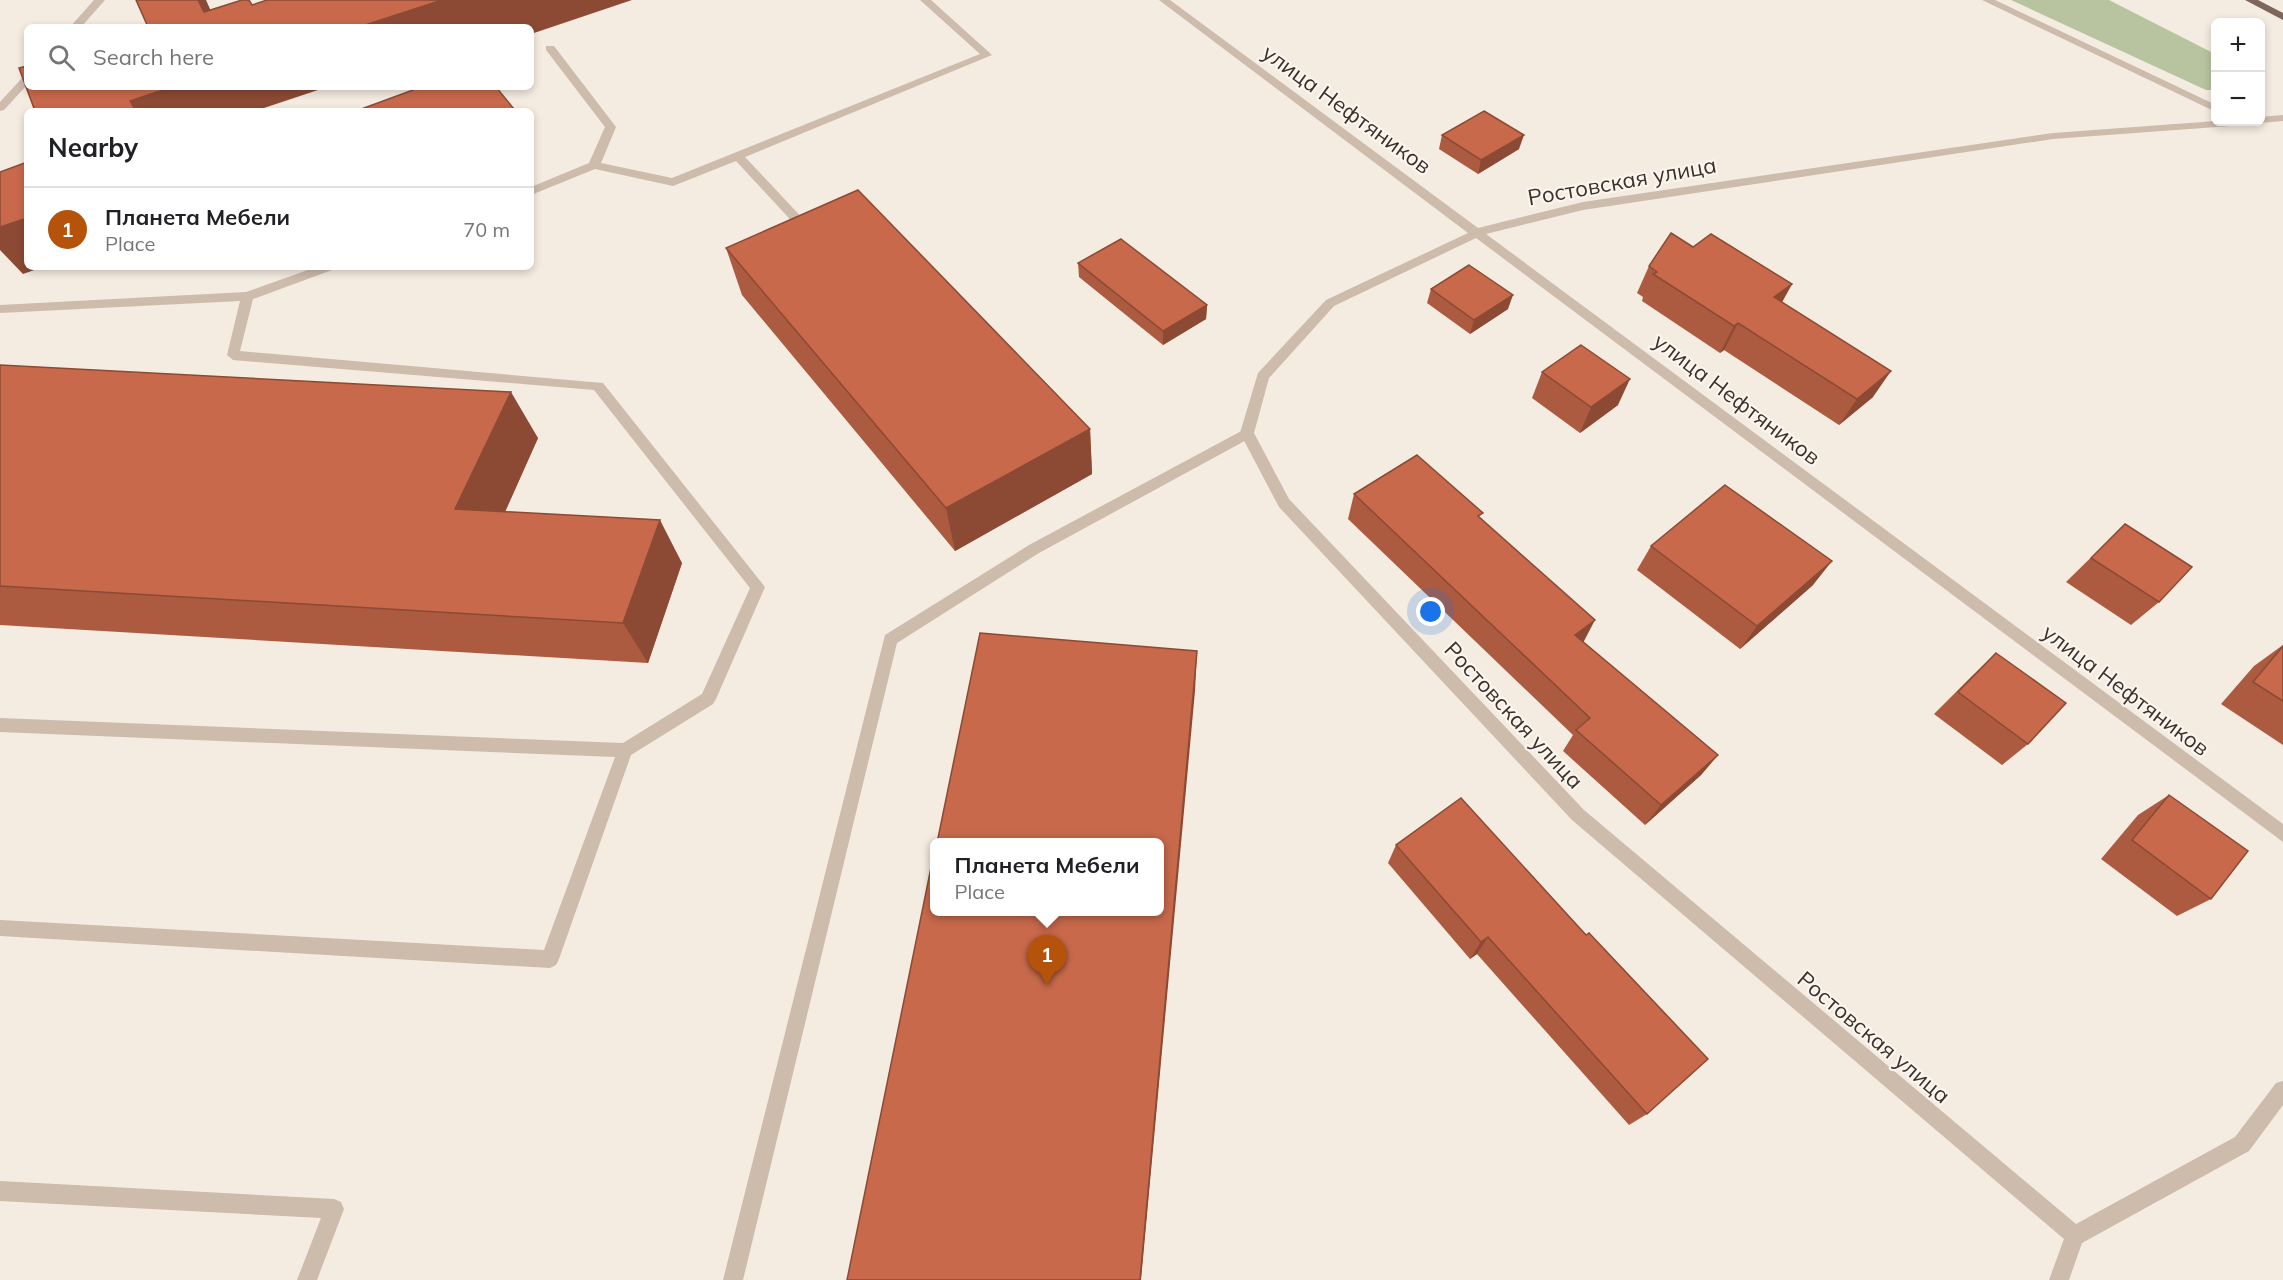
<!DOCTYPE html>
<meta charset="utf-8">
<style>
:root{--surface:#fff;--page:#f2f2f2;--text:#202124;--muted:#757577;--line:#e0e0e0;--accent:#b45309}
body{margin:0;font-family:Mulish,sans-serif;background:var(--page);color:var(--text)}
.controls{position:absolute;right:18px;top:18px;display:grid;overflow:hidden;border-radius:9px;box-shadow:0 3px 9px #0003}
.controls button{width:54px;height:54px;display:grid;place-items:center;padding:0;border:0;border-bottom:2px solid var(--line);background:var(--surface);color:var(--text);font:30px sans-serif}
.you{position:absolute;left:1431px;top:612px;width:21px;height:21px;margin:-15px;border:4px solid #fff;border-radius:50%;background:#1a73e8;box-shadow:0 0 0 9px #1a73e833}
.badge{display:grid;place-items:center;width:39px;height:39px;border-radius:50%;background:var(--accent);color:#fff;font-size:20px;font-weight:700}
.pin{position:absolute;translate:-50% -50px;filter:drop-shadow(0 2px 3px #0008)}
.pin::after{content:'';position:absolute;top:32px;width:21px;height:18px;background:inherit;clip-path:polygon(0 0,100% 0,50% 100%)}
.popup{position:absolute;left:930px;top:838px;width:234px;height:78px;box-sizing:border-box;display:grid;place-content:center;border-radius:9px;background:var(--surface);filter:drop-shadow(0 2px 4px #0005);font-size:20px;white-space:nowrap;color:var(--muted)}
.popup b{font-size:22px;color:var(--text)}
.popup::after{content:'';position:absolute;left:50%;top:100%;margin-left:-12px;border:12px solid transparent;border-top-color:var(--surface)}
.list{margin:0;padding:0;list-style:none}
h2{display:flex;justify-content:space-between;align-items:center;height:78px;margin:0;padding:0 24px;font-size:26px}
h2 small{font-size:20px;font-weight:400;color:var(--muted)}
.list li{display:grid;grid-template-columns:39px 1fr auto;gap:18px;align-items:center;box-sizing:border-box;height:84px;padding:0 24px;border-top:2px solid var(--line)}
.list b{display:block;font-size:22px;white-space:nowrap}
.list p{margin:0;font-size:20px;white-space:nowrap;color:var(--muted)}
.list em{font-size:20px;font-style:normal;color:var(--muted)}
.icon{flex:none;width:33px;height:33px;fill:none;stroke:currentColor;stroke-width:2;stroke-linecap:round;stroke-linejoin:round}
.map{position:relative;flex:none;width:2283px;height:1280px;overflow:hidden}
.search{position:absolute;background:var(--surface);box-shadow:0 3px 9px #0003;left:24px;top:24px;width:510px;height:66px;display:flex;align-items:center;gap:15px;box-sizing:border-box;padding:0 21px;border-radius:9px;color:var(--muted);font-size:22px}
.panel{position:absolute;background:var(--surface);box-shadow:0 3px 9px #0003;left:24px;top:108px;width:510px;height:162px;border-radius:9px}
.map>svg:first-child{display:block}
.green{fill:#b8c4a0}
.lines{fill:none;stroke-linecap:round;stroke-linejoin:round}
.service{fill:#cdbbac;fill-rule:evenodd}
.minor{fill:#cdbbac;fill-rule:evenodd}
.tertiary{fill:#cdbbac;fill-rule:evenodd}
.primary{fill:#7d675c;fill-rule:evenodd}
.wall{fill:#ac5a40}
.shaded-wall{fill:#8c4a34}
.building{fill:#c8694b;stroke:#8c4a34;stroke-width:1.5}
.labels{text-anchor:middle;dominant-baseline:central;stroke-width:4.5;stroke-linejoin:round;paint-order:stroke}
.street-label{font-size:22px;fill:#3b302b;stroke:#fbf5ee}
</style>
<div class="map">
<svg width="2283" height="1280" viewBox="0 0 2283 1280">
<rect width="100%" height="100%" fill="#f4ebe1"/>
<!-- green -->
<path class="green" d="M2011,0H2109L2215,54V90H2206Z"/>
<g class="lines">
<!-- service -->
<path class="service" d="M920,0H931L992,55L745,157L807,223V229H799L736,161L673,186L595,169L531,195V187L589,163L605,127L546,50V46H554L616,127L601,163L672,178L980,54Z
M1982,0H1995L2216,105V112Z
M316,267H334L332,270L253,299L240,351L603,383L765,587L716,699L713,704L631,755L559,959L556,965L550,968L0,936V920L544,950L615,757L0,732V718L623,743L702,694L750,588L594,390L233,360L227,355L240,301L0,313V305L246,292Z
M1247,428L1254,433L1252,437L1039,553L897,643L743,1280H723L885,635L1029,545Z
M0,1181L334,1199L341,1202L344,1209L317,1280H297L321,1218L0,1201Z"/>
<!-- minor -->
<path class="minor" d="M1159,0H1170L1478,228L1583,202L2053,133L2216,121L2249,122L2244,125L2053,139L1583,210L1486,234L2283,824V842L1476,238L1334,306L1269,378L1254,433L1289,499L1584,810L2076,1224L2235,1137L2276,1083L2283,1081V1105L2249,1151L2082,1243L2069,1280H2049L2064,1239L1572,820L1279,507L1240,433L1258,373L1326,300L1468,233Z
M2283,115V121L2260,123L2256,122H2260V117Z"/>
<!-- tertiary -->
<path class="tertiary" d="M94,0H105L81,27H70Z
M27,76V85L4,110L0,111V102L23,77Z"/>
<!-- primary -->
<path class="primary" d="M2245,0H2258L2283,13V20Z"/>
</g>
<!-- wall -->
<path class="wall" d="M1442,135L1519,149L1478,174L1439,149Z
M1693,247L1792,284L1782,302L1873,397L1839,425L1724,350L1720,353L1642,301L1643,297L1637,293L1649,266Z
M726,248L1090,429L1092,474L955,551L742,295Z
M1078,263L1207,305L1206,319L1163,345L1079,277Z
M1431,289L1508,309L1470,334L1427,303Z
M0,365L538,438L505,512L682,563L648,663L0,625Z
M1542,372L1618,405L1580,433L1532,398Z
M1354,494L1481,518L1583,642L1718,755L1701,775L1645,825L1563,751L1573,735L1348,519Z
M2125,524L2159,602L2131,625L2066,582Z
M1651,546L1813,585L1740,649L1637,570Z
M2283,645V745L2221,704L2254,666Z
M1996,653L2028,744L2002,765L1934,714L1972,676Z
M2169,795L2211,899L2177,916L2101,859L2138,815Z
M1461,798L1647,1114L1629,1125L1477,954L1470,959L1388,863L1396,845Z"/>
<!-- shaded-wall -->
<path class="shaded-wall" d="M198,0H206L218,27L204,12Z
M442,0H632L531,34V27H515L514,25L506,27H359Z
M172,87H327L255,111H136L130,101Z
M1524,135L1519,149L1478,174L1481,160Z
M27,218V267H43L23,274L0,250V227Z
M1792,284L1777,311L1774,297Z
M1513,295L1508,309L1470,334L1474,320Z
M1207,305L1206,319L1163,345V331Z
M1738,323L1724,350L1720,353L1734,326Z
M1891,371L1873,397L1839,425L1857,399Z
M1630,379L1618,405L1580,433L1591,407Z
M511,392L538,438L487,552L455,509Z
M1090,429L1092,474L955,551L946,508Z
M660,520L682,563L648,663L623,623Z
M1832,561L1813,585L1740,649L1757,626Z
M1595,620L1583,643L1575,635Z
M1197,651L1195,691L1141,1280H1140Z
M1718,755L1701,775L1645,825L1661,805Z
M1488,937L1477,954L1470,959L1481,942Z"/>
<!-- building -->
<path class="building" d="M136,0H198L204,12L242,0H249L252,5L267,0H442L359,27H148Z
M27,66V87H172L130,101L136,111H35L19,68Z
M421,87H496L514,109L507,111H356Z
M1484,111L1524,135L1481,160L1442,135Z
M27,162V218L0,227V172Z
M858,190L1090,429L946,508L726,248Z
M1671,233L1693,247L1711,234L1792,284L1774,297L1891,371L1857,399L1738,323L1734,326L1653,274L1657,272L1649,266Z
M1121,239L1207,305L1163,331L1078,263Z
M1469,265L1513,295L1474,320L1431,289Z
M1581,345L1630,379L1591,407L1542,372Z
M0,365L511,392L455,509L660,520L623,623L0,586Z
M1417,455L1483,513L1478,516L1595,620L1575,635L1718,755L1661,805L1576,730L1590,718L1354,494Z
M1725,485L1832,561L1757,626L1651,546Z
M2125,524L2192,567L2159,602L2091,558Z
M980,633L1197,651L1140,1280H847L934,853V912H1160V843H937Z
M2283,646V701L2253,682Z
M1996,653L2066,703L2028,744L1958,692Z
M2169,795L2248,851L2211,899L2132,840Z
M1461,798L1586,935L1589,933L1708,1059L1647,1114L1488,937L1481,942L1396,845Z"/>
<g class="labels">
<!-- street labels -->
<g class="street-label">
<text transform="translate(1347 109) rotate(36)">улица Нефтяников</text>
<text transform="translate(1622 181) rotate(-10)">Ростовская улица</text>
<text transform="translate(1737 399) rotate(37)">улица Нефтяников</text>
<text transform="translate(2126 690) rotate(37)">улица Нефтяников</text>
<text transform="translate(1514 715) rotate(47)">Ростовская улица</text>
<text transform="translate(1874 1037) rotate(40)">Ростовская улица</text>
</g>
</g>
</svg>
<div class="controls">
<button>+</button>
<button>−</button>
</div>
<div class="you"></div>
<div class="pin badge" style="left:1047px;top:985px">1</div>
<div class="popup"><b>Планета Мебели</b>Place</div>
<div class="search"><svg class="icon" aria-label="search" viewBox="0 0 24 24"><circle cx="10" cy="10" r="6"/><path d="M15 15l6 6"/></svg>Search here</div>
<section class="panel">
<h2>Nearby<small></small></h2>
<ul class="list">
<li><span class="badge">1</span><div><b>Планета Мебели</b><p>Place</p></div><em>70 m</em></li>
</ul>
</section>
</div>
